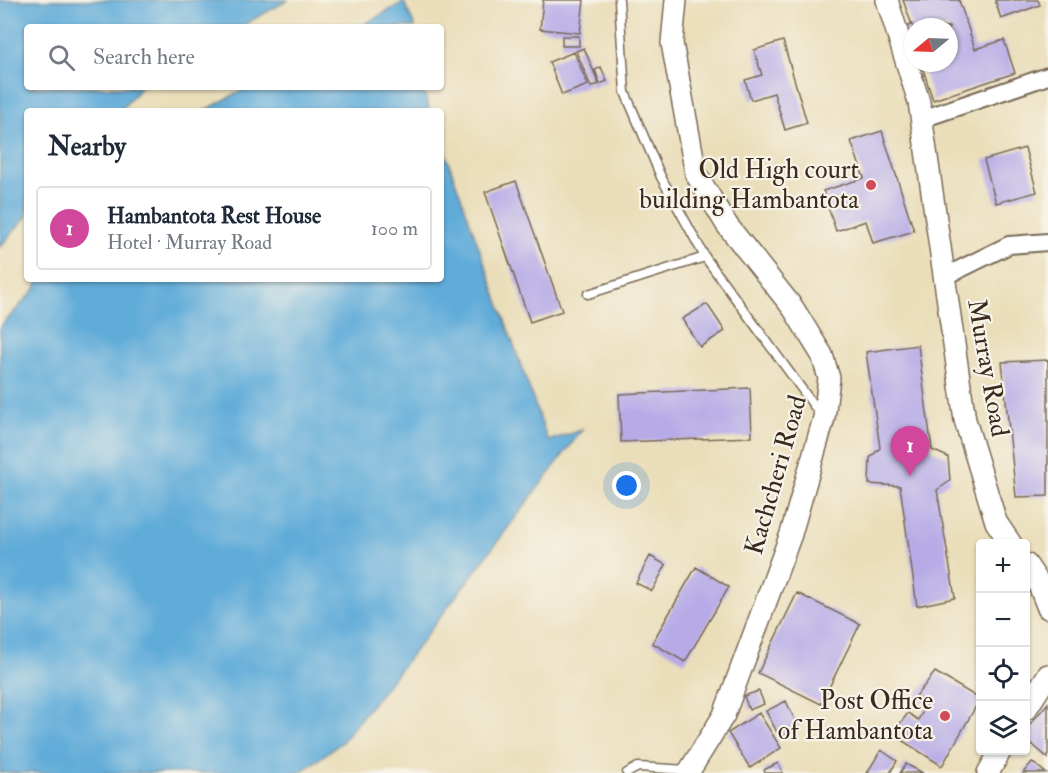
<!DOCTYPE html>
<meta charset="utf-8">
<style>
:root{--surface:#fff;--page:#f2f2f3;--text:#1f2937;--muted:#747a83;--line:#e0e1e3;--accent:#d93025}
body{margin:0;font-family:"IM FELL Double Pica",serif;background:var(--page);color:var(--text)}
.controls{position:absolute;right:18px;bottom:18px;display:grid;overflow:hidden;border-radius:6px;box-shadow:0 2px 4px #0004}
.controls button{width:54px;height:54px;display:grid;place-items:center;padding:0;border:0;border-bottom:2px solid var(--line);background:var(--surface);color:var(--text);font:30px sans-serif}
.compass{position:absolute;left:904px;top:18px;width:54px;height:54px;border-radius:50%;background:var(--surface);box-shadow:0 2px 4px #0004;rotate:251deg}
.you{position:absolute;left:627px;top:486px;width:21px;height:21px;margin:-15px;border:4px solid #fff;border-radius:50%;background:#1a73e8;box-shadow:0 0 0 9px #1a73e833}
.badge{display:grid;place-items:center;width:39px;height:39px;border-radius:50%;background:var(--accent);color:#fff;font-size:20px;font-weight:700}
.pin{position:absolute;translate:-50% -50px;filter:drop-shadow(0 2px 3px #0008)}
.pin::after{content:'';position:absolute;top:32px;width:21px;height:18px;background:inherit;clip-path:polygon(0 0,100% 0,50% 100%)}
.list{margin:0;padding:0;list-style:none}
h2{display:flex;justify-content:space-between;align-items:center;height:78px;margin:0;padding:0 24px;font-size:26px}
h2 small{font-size:20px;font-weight:400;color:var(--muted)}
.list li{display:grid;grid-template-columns:39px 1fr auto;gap:18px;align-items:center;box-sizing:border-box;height:84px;margin:0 12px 12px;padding:0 12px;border:2px solid var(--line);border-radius:6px}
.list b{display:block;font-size:22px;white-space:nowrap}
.list p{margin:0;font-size:20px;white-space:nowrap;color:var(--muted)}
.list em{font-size:20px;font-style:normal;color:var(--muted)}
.icon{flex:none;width:33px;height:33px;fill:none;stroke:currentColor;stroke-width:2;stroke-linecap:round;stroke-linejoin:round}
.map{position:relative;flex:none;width:1048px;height:773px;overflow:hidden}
.search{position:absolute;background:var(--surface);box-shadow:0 2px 4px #0004;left:24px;top:24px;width:420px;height:66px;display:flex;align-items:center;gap:15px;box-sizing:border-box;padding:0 21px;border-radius:6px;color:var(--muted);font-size:22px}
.panel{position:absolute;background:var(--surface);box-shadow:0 2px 4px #0004;left:24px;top:108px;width:420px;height:174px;border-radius:6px}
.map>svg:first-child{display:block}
.water{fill:#61acd9;stroke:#4e6b7c;stroke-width:1.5}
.building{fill:#b6aae7}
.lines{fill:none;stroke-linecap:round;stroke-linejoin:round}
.service-casing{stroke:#786955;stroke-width:11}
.minor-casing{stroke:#786955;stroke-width:20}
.tertiary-casing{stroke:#786955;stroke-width:24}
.service{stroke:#fff;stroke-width:8}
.minor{stroke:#fff;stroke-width:16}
.tertiary{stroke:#fff;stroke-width:21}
.poi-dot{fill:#d1495b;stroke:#f7f3e8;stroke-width:2}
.labels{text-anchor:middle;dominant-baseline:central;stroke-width:4.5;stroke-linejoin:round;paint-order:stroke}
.poi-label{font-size:26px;fill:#3b2a1e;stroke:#f7f3e8;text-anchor:end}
.street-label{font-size:26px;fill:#3b2a1e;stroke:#f7f3e8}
</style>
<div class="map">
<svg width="1048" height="773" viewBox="0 0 1048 773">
<rect width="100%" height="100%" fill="#f7f3e8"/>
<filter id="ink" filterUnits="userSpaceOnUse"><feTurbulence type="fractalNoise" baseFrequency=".0167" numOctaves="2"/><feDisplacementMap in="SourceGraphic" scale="12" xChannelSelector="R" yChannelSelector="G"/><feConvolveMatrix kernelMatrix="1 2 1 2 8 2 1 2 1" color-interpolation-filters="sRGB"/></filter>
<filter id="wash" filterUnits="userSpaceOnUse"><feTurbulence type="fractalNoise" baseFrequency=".008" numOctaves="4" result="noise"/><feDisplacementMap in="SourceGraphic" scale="24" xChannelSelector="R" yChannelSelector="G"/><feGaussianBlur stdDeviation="1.35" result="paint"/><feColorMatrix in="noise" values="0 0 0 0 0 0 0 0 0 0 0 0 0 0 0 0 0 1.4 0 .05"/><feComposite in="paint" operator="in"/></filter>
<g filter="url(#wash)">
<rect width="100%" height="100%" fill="#eadeba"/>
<!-- water -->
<path class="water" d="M0,0H288L240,27H27V87H141L120,111H27V216L0,247Z
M404,2L415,27H359Z
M248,87H422L430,111H204Z
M441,141L548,441L582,430L416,649L341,743L299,773H0V327L35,289L40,279H441Z"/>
<g id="blocks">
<!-- building -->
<path class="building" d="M543,0H584L580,33L540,29Z
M903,0H959L975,49L1004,40L1015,73L933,100L921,63H949V27H913V61L901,28L912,25Z
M995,0H1038L1040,5L1001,19Z
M562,36H579V46H562Z
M783,41L807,123L785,130L774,93L751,100L745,80L762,75L754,50Z
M584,48L599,84L591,87L576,51Z
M574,52L588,85L562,95L549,62Z
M601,67L607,81L600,84L595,70Z
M882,131L914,231L873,243L866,221L836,231L823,191L864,178L851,141Z
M1025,148L1037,192L996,203L984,160Z
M516,181L562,311L530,322L485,192Z
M707,304L725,331L700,347L682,319Z
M918,345L932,450L948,457L950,481L937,490L955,598L917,606L900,486L869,484L870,458L880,448L866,352Z
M1048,360V496L1016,497L1002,362Z
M750,388L752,437L621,442L619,394Z
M650,556L666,565L652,591L636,583Z
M696,567L729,587L685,662L652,643Z
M797,593L860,624L821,704L758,673Z
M935,672L980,699L942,766L892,734L908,713L918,720L927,704L916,696Z
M759,691L764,704L749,710L744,696Z
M786,701L799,729L780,738L766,711Z
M1048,703V758L1026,739V729Z
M759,713L781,748L750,768L728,733Z
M881,750L897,761L890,773H867Z
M1032,762L1046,773H1023Z
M778,763L783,773H765L764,770Z
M906,764L923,773H900Z"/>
</g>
</g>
<g filter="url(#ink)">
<use href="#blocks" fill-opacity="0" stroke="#786955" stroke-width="1.5"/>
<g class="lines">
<!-- service casing -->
<g class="service-casing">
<path id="service" d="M619,0L625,92L661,177L705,257L820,414
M588,294L705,257
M627,773L638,767L688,770"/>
</g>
<!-- minor casing -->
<g class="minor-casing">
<path id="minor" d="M922,119L1048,76
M946,276L1009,245L1048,242"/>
</g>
<!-- tertiary casing -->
<g class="tertiary-casing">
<path id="tertiary" d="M676,0L672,43L696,174L727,225L793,308L822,355L829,378L824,418L791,534L724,715L688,773
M887,0L919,102L965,420L996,522L1011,544
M1026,564L1037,580L1048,608
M1026,709L1048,675
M988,773L1001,750"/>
</g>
<!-- service -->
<use href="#service" class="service"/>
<!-- minor -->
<use href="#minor" class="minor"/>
<!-- tertiary -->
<use href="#tertiary" class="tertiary"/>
</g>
</g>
<!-- markers -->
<g class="poi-dot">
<circle cx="871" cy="185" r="6"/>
<circle cx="945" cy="716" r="6"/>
</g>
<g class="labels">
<!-- poi labels -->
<g class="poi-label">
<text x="859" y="170">Old High court<tspan x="859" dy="30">building Hambantota</tspan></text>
<text x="933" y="701">Post Office<tspan x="933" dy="30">of Hambantota</tspan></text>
</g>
<!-- street labels -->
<g class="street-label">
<text transform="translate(988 368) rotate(80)">Murray Road</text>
<text transform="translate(776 475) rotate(-74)">Kachcheri Road</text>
</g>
</g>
</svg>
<div class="controls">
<button>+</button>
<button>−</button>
<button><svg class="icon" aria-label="locate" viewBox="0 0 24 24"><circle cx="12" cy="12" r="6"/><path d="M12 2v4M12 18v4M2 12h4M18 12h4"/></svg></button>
<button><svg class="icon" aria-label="layers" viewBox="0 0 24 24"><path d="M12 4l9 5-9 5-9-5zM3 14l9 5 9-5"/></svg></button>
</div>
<svg class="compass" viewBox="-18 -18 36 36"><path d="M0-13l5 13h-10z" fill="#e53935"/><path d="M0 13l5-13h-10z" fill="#747a83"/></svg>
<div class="you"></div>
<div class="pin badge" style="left:910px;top:476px;background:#d1479c">1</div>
<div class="search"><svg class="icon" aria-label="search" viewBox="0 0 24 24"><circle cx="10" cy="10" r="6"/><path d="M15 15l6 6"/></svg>Search here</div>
<section class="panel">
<h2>Nearby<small></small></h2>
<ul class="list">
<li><span class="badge" style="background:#d1479c">1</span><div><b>Hambantota Rest House</b><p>Hotel · Murray Road</p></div><em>100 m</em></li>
</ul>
</section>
</div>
